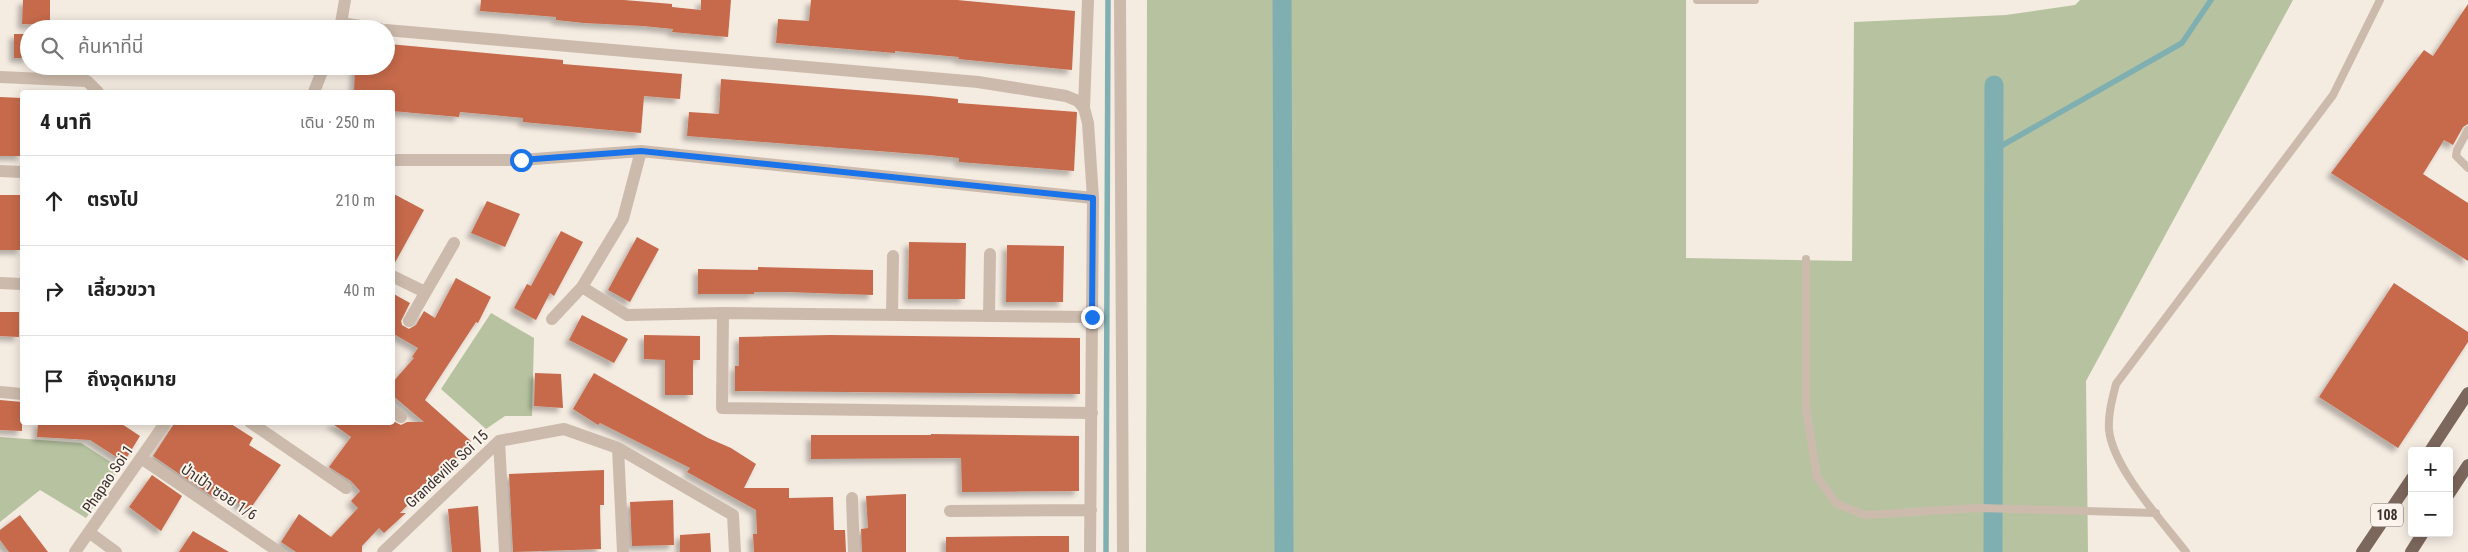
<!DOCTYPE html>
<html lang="th">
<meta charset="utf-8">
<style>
:root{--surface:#fff;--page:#f6f6f6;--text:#222;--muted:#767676;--line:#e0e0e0}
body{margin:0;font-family:"Roboto Condensed","Noto Sans Thai",sans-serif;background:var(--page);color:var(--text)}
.controls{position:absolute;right:15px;bottom:15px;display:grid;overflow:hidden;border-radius:5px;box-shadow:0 2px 12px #0003}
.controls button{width:45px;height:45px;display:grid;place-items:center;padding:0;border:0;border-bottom:1px solid var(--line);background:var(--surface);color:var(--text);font:25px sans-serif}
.stop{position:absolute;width:15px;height:15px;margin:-11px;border:4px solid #1a73e8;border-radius:50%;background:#fff}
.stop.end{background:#1a73e8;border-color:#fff;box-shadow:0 1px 5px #0008}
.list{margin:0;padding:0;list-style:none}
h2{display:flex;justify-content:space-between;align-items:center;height:65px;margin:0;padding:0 20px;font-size:21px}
h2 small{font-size:16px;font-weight:400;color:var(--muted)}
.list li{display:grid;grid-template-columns:32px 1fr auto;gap:15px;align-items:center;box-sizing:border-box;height:90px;padding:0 20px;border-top:1px solid var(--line)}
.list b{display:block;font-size:19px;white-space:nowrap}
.list em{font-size:16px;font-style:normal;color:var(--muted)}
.icon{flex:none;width:28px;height:28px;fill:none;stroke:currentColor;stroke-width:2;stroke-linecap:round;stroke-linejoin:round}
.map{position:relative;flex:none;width:2468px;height:552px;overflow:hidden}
.search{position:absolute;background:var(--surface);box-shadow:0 2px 12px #0003;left:20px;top:20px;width:375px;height:55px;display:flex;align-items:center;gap:12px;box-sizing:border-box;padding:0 18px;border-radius:28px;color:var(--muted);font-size:19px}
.panel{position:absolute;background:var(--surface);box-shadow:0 2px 12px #0003;left:20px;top:90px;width:375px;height:335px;border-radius:5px}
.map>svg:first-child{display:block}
.green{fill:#b7c3a0}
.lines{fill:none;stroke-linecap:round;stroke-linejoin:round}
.stream{stroke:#7fafb1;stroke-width:5.5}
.canal{stroke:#7fafb1;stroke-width:19}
.building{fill:#c66a4c;filter:url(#shadow)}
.lane{stroke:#ccbbac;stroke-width:8}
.street{stroke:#ccbbac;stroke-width:12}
.primary{stroke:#7c675c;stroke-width:12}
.route{stroke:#1a73e8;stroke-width:6}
.labels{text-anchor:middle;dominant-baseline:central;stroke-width:4;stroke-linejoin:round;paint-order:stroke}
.shield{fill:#fbf5ee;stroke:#746b66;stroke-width:1}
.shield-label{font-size:14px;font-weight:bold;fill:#3a302b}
.street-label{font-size:15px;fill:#3a302b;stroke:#fbf5ee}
</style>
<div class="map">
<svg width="2468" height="552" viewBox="0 0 2468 552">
<defs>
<filter id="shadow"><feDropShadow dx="-4.5" dy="4.5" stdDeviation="2.5" flood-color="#0004"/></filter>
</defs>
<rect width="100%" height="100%" fill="#f4ebe1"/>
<!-- green -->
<path class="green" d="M1147,0H1686V258L1852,261L1854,22L2006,15L2075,5L2080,0H2293L2086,381L2088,552H1146Z
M491,313L534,338L532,416H505L486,429L441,389Z
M0,437L81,443L120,468L86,518L40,490L0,522Z"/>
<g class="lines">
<!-- stream -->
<path class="stream" d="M1994,150L2182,43L2211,0
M1106,552L1108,0"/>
<!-- canal -->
<path class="canal" d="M1282,0L1284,552
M1993,552L1994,85"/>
</g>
<!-- building -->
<path class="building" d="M23,0H50V25L22,24Z
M481,0H624L672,4V7L701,10V0H731L728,37L672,32L673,29L643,26L584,23L556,20V17L480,11Z
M811,0H957L1075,11L1072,70L958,59L959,57L926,54L895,51V53L776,43L778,19L809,21Z
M2468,4V124L2463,127L2453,145L2444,140L2423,174L2468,203V261L2331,173L2424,50L2433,56Z
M14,34H29V58H14Z
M389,44L563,60V64L682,74L680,99L644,96L641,133L523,122V118L493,115L460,112L459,117L392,111V92H354L355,66H387Z
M721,79L930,96L958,99V103L1077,112L1074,171L959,162V158L929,155L687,136L689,112L719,114Z
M0,97L22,98V156H0Z
M392,193L424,210L392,268Z
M0,195H22V250H0Z
M487,201L520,214L505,247L471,233Z
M561,231L583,242L554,296L550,293L536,320L514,308L527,284L531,286Z
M637,237L659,249L630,302L608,290Z
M909,242L966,243L965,299H908Z
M1007,245L1064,246L1063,302H1006Z
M758,267L873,270V295L787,292H754V294H698V269L758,270Z
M456,278L491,297L478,323L476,322L425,400L471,441L451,465L449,462L400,513H406L384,533L379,528L362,546V552H296L281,542L299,514L331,537L358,508L351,501L360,491L351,481L329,467L351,437L330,422H395L401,425L407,422H424L392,395V383L414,358L412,357L418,348L392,333V293L410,303L401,321L402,325L409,329L416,325L424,311L435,318Z
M2394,283L2468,332V342L2398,448L2319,397Z
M0,312H19V337L0,336Z
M582,315L628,339L614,363L569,340Z
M644,335L700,336V360H693V395H665V360L644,359Z
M830,335L1080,338V394L735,391V366H739V337Z
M535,373L561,374L563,408L534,406Z
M594,373L708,438L731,448L756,464L744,488H789V498L833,497L834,530H845L846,552H754L753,534H757L756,510L687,472L690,468L600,423L598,425L573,409Z
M0,400L22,402V431L0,430Z
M38,422H119L140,436L124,462L90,440L37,437Z
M175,422H228L253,438L249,445L281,465L248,512L222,489L216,499L153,456Z
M931,434L1079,436V491L962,492L961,458L811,459V435H931Z
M604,470V505H600L601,549L513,552L509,474Z
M152,475L182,496L161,531L129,507Z
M906,494V552H862L861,529L868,528L866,496Z
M673,500L674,545L632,546L630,502Z
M478,506L481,552H452L448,509Z
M20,515L48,552H9L0,540V530Z
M193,531L229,552H179Z
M710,533L711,552H680V535Z
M1041,536H1069V552H946V537Z"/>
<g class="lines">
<!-- lane -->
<path class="lane" d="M1697,0H1755
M2468,130L2457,150L2456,156L2468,168
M1806,259V408L1817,477L1837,504L1865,515L1979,508L2156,513
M2186,552C2162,521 2113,468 2109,430C2108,414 2112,400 2116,384L2333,95L2380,0"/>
<!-- street -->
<path class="street" d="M1120,0L1123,552
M341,23L345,0
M339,29L341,23L380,29
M386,30L978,82L1066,96L1078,101L1084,108L1088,123L1093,198L1090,552
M0,77L87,81L98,92
M314,92L324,66
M1084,108L1088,0
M392,160H521L641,151L1093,198
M0,171L22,172
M392,276L425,292
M0,283L22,284
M582,287L627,315L723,313L1092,317
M723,313L722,408L1092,413
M892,315L893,256
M989,316L990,254
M552,319L582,287L623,219L641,151
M409,321L454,243
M0,392L22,394
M392,411L401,417
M250,422L346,488
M499,441L505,552
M618,448L623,552
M141,458L279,552
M852,498L854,552
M950,511L1091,510
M90,533L116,552
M75,552L166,422
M383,552L499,441L564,429L618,448L733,515L735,552"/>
<!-- primary -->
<path class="primary" d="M2430,451L2468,393
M2449,494L2468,465
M2362,552L2412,478
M2411,552L2423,533"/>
</g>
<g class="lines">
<!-- route -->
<path class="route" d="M521,160L641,151L1093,198L1092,317"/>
</g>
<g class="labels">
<!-- shield labels -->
<rect class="shield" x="2371" y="503.5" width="32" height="23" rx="4"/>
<g class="shield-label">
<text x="2387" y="515">108</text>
</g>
<!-- street labels -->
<g class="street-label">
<text transform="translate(447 469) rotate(-43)">Grandeville Soi 15</text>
<text transform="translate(108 479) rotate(-56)">Phapao Soi 1</text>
<text transform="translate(219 492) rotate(34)">ป่าเป้า ซอย 1/6</text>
</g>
</g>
</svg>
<div class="controls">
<button>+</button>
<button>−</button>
</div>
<div class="stop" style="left:521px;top:160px"></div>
<div class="stop end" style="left:1092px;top:317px"></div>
<div class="search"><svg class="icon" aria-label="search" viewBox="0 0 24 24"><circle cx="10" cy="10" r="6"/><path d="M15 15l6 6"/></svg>ค้นหาที่นี่</div>
<section class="panel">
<h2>4 นาที<small>เดิน · 250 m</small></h2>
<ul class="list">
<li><svg class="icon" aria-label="ahead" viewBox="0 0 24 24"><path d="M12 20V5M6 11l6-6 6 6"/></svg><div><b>ตรงไป</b></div><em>210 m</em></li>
<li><svg class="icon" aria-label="right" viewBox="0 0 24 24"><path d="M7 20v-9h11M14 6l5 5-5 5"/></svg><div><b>เลี้ยวขวา</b></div><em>40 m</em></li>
<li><svg class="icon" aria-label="arrive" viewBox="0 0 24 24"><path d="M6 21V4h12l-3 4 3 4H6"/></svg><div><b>ถึงจุดหมาย</b></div></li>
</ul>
</section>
</div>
